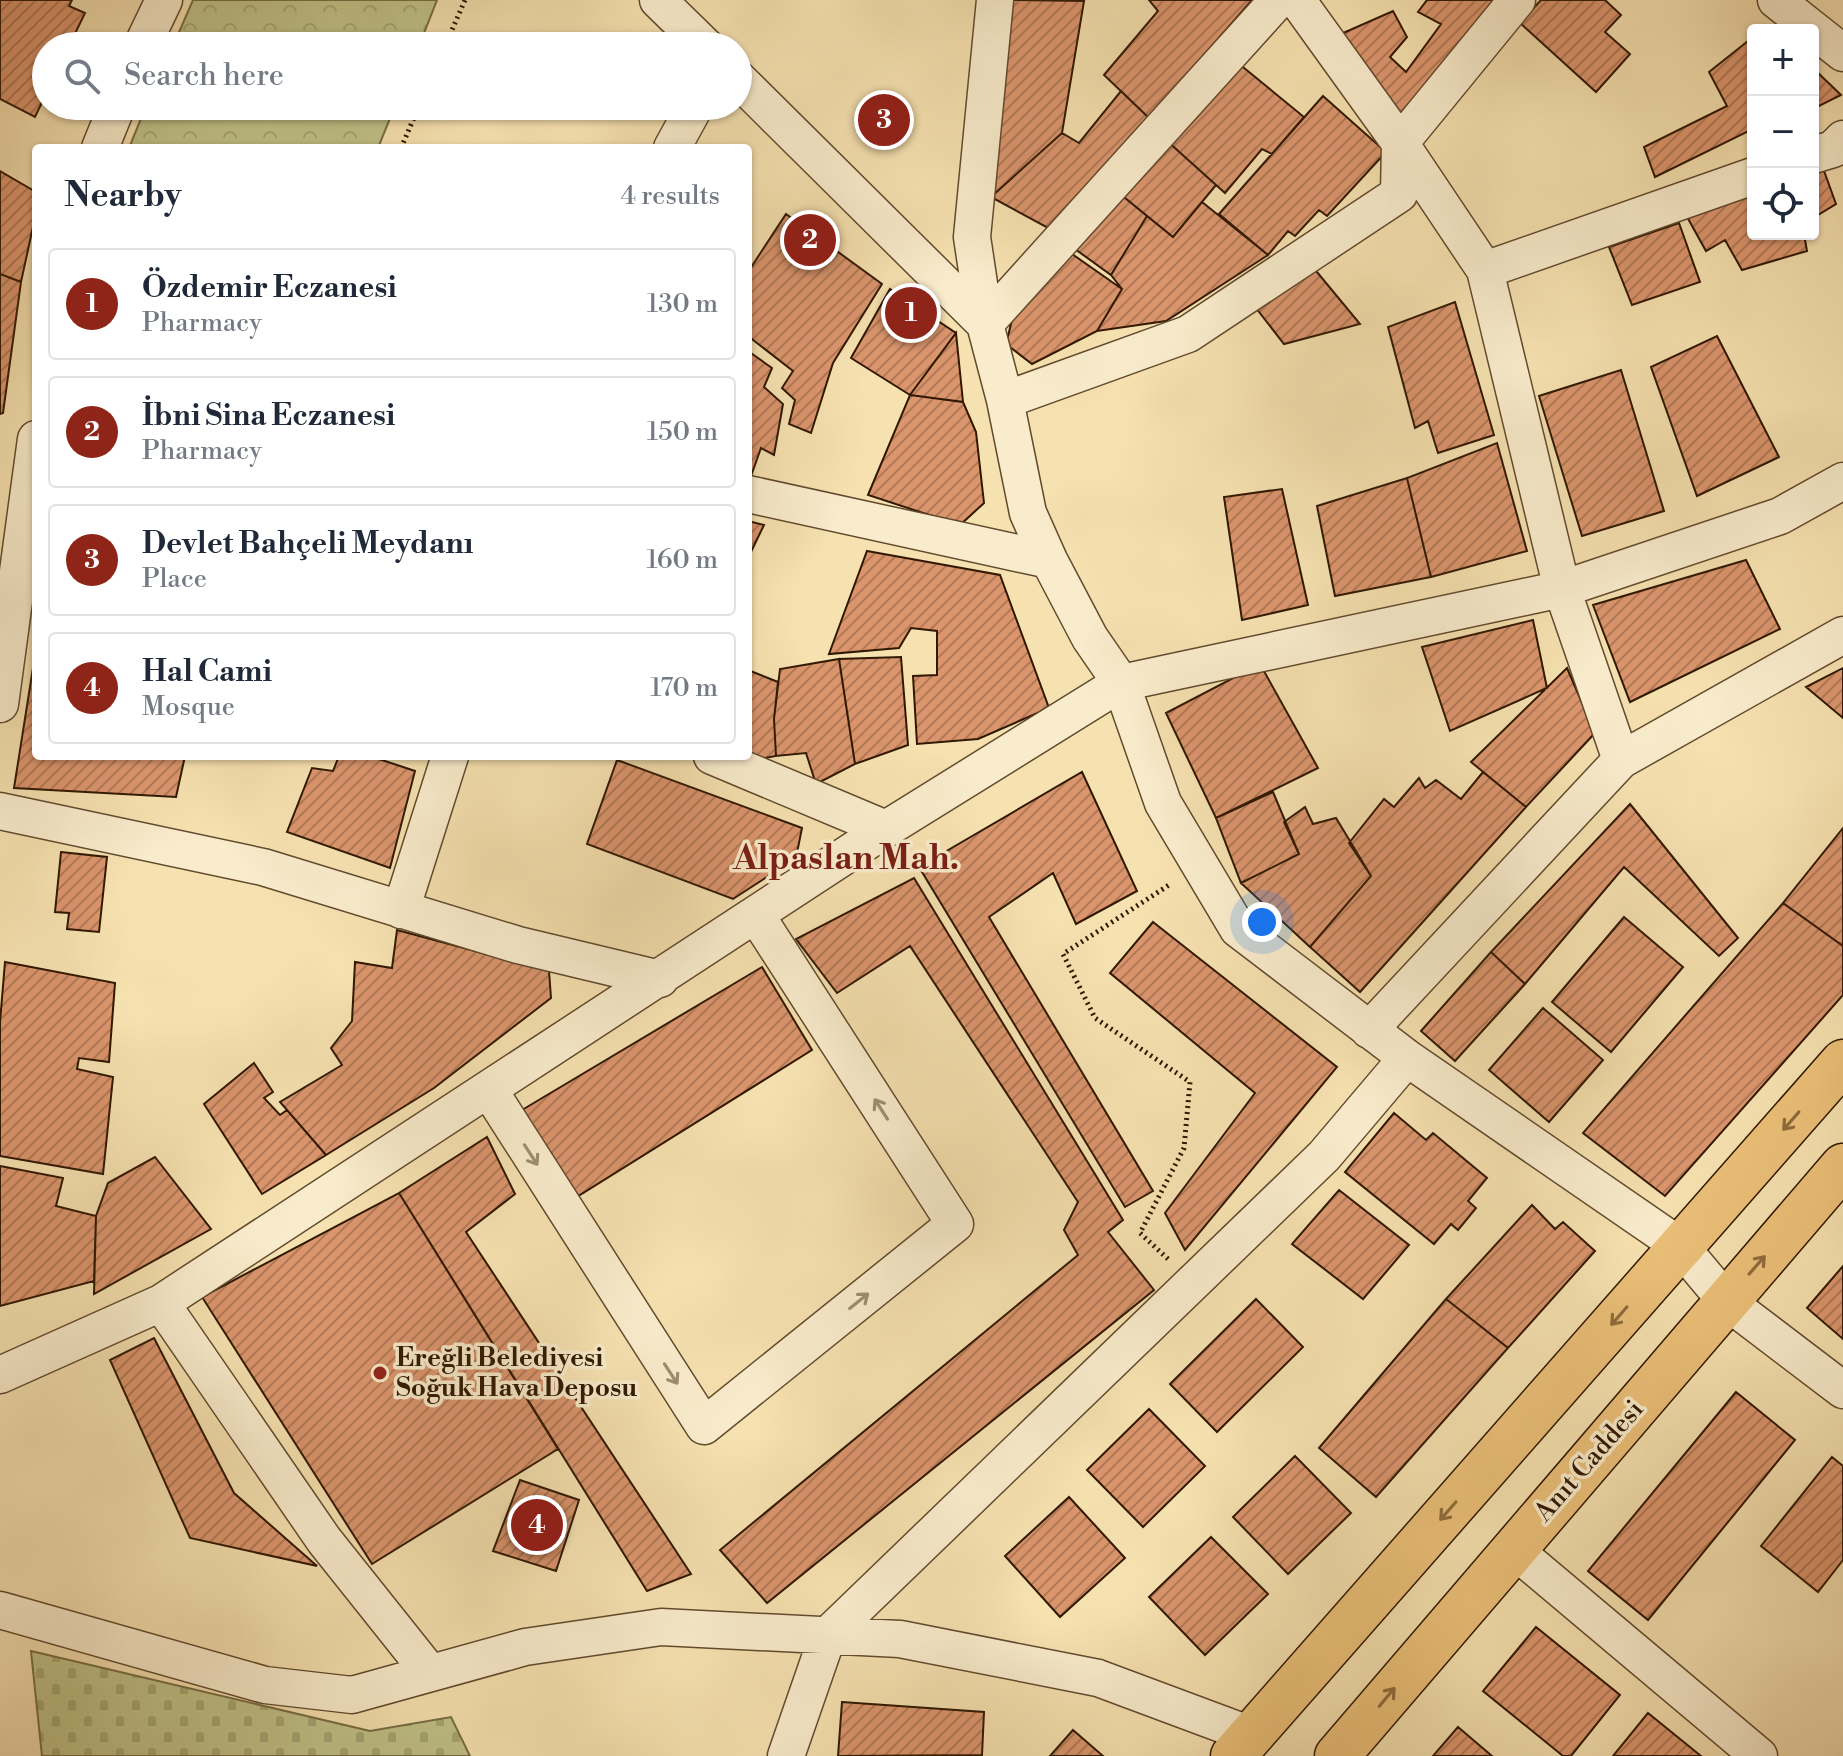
<!DOCTYPE html>
<meta charset="utf-8">
<style>
:root{--surface:#fff;--page:#f2f2f3;--text:#1f2937;--muted:#747a83;--line:#e0e1e3;--accent:#8f2418}
body{margin:0;font-family:"Libre Bodoni",serif;background:var(--page);color:var(--text)}
.controls{position:absolute;right:24px;top:24px;display:grid;overflow:hidden;border-radius:8px;box-shadow:0 2px 6px #0004}
.controls button{width:72px;height:72px;display:grid;place-items:center;padding:0;border:0;border-bottom:2px solid var(--line);background:var(--surface);color:var(--text);font:40px sans-serif}
.you{position:absolute;left:1262px;top:922px;width:28px;height:28px;margin:-20px;border:6px solid #fff;border-radius:50%;background:#1a73e8;box-shadow:0 0 0 12px #1a73e833}
.badge{display:grid;place-items:center;width:52px;height:52px;border-radius:50%;background:var(--accent);color:#fff;font-size:26px;font-weight:700}
.pin{position:absolute;translate:-50% -50%;border:4px solid #fff;box-shadow:0 2px 8px #0006}
.list{margin:0;padding:0;list-style:none}
h2{display:flex;justify-content:space-between;align-items:center;height:104px;margin:0;padding:0 32px;font-size:34px}
h2 small{font-size:26px;font-weight:400;color:var(--muted)}
.list li{display:grid;grid-template-columns:52px 1fr auto;gap:24px;align-items:center;box-sizing:border-box;height:112px;margin:0 16px 16px;padding:0 16px;border:2px solid var(--line);border-radius:8px}
.list b{display:block;font-size:30px;white-space:nowrap}
.list p{margin:0;font-size:26px;white-space:nowrap;color:var(--muted)}
.list em{font-size:26px;font-style:normal;color:var(--muted)}
.icon{flex:none;width:44px;height:44px;fill:none;stroke:currentColor;stroke-width:2;stroke-linecap:round;stroke-linejoin:round}
.map{position:relative;flex:none;width:1843px;height:1756px;overflow:hidden}
.search{position:absolute;background:var(--surface);box-shadow:0 2px 6px #0004;left:32px;top:32px;width:720px;height:88px;display:flex;align-items:center;gap:20px;box-sizing:border-box;padding:0 28px;border-radius:44px;color:var(--muted);font-size:30px}
.panel{position:absolute;background:var(--surface);box-shadow:0 2px 6px #0004;left:32px;top:144px;width:720px;height:616px;border-radius:8px}
.map>svg:first-child{display:block}
.cemetery{fill:url(#cemetery-stones);stroke:#786d44;stroke-width:2}
.park{fill:url(#park-crowns);stroke:#786d44;stroke-width:2}
.building{fill:url(#building-hatch);stroke:#301801;stroke-width:2}
.lines{fill:none;stroke-linecap:round;stroke-linejoin:round}
.minor-casing{stroke:#624a2d;stroke-width:39}
.major-casing{stroke:#301801;stroke-width:47}
.path{stroke:#301801;stroke-width:5;stroke-dasharray:2 4;stroke-linecap:butt}
.minor{stroke:#f9eccc;stroke-width:36}
.major{stroke:#ebc078;stroke-width:44}
.oneway{stroke:#9f8d71}
.oneway2{stroke:#8e6c3c}
.poi-dot{fill:#8f2418;stroke:#f9eccc;stroke-width:3}
.labels{text-anchor:middle;dominant-baseline:central;stroke-width:7;stroke-linejoin:round;paint-order:stroke}
.poi-label{font-size:26px;font-weight:bold;fill:#301801;stroke:#f9eccc;text-anchor:start}
.street-label{font-size:26px;fill:#301801;stroke:#f9eccc}
.district-label{font-size:34px;font-weight:bold;fill:#7a1f14;stroke:#f9eccc}
</style>
<div class="map">
<svg width="1843" height="1756" viewBox="0 0 1843 1756">
<defs>
<pattern id="cemetery-stones" width="16" height="16" patternUnits="userSpaceOnUse" patternTransform="scale(2)"><rect width="16" height="16" fill="#c0c288"/><path d="M2 7V4a2 2 0 0 1 4 0v3zM10 15v-3a2 2 0 0 1 4 0v3z" fill="#a5a674"/></pattern>
<pattern id="park-crowns" width="20" height="18" patternUnits="userSpaceOnUse" patternTransform="scale(2)"><rect width="20" height="18" fill="#c0c288"/><path d="M2 6a3 3 0 1 1 6 0M12 15a3 3 0 1 1 6 0" fill="none" stroke="#a5a674"/></pattern>
<pattern id="building-hatch" width="6" height="6" patternUnits="userSpaceOnUse" patternTransform="scale(2)"><rect width="6" height="6" fill="#db956d"/><path d="M-1 1l2-2M0 6l6-6M5 7l2-2" fill="none" stroke="#b27957"/></pattern>
</defs>
<rect width="100%" height="100%" fill="#f6e1b0"/>
<filter id="stains"><feTurbulence type="fractalNoise" baseFrequency=".0025" numOctaves="4"/><feColorMatrix values="0 0 0 0 .2 0 0 0 0 .09 0 0 0 0 .02 0 0 0 .5 -.17"/></filter>
<radialGradient id="worn" r=".72"><stop offset=".6" stop-color="#630" stop-opacity="0"/><stop offset="1" stop-color="#630" stop-opacity=".3"/></radialGradient>
<!-- cemetery -->
<path class="cemetery" d="M31,1651L370,1731L451,1717L470,1756H42Z"/>
<!-- park -->
<path class="park" d="M193,0H437L419,46H173Z
M146,106H395L378,148H129Z"/>
<!-- building -->
<path class="building" d="M0,0H72L69,6L85,13L69,46H46V94L35,117L0,99Z
M1010,0L1084,1L1062,133L991,197Z
M1149,0H1252L1149,118L1104,75L1158,11Z
M1427,0H1496L1404,120L1341,34L1393,11L1407,37L1390,57L1406,72L1441,24L1418,12Z
M1541,0H1605L1621,15L1605,32L1630,54L1596,92L1520,23Z
M1753,37V129L1655,177L1644,147L1727,106L1709,72Z
M1238,63L1304,117L1272,154L1262,149L1225,193L1166,140Z
M1813,68L1841,95L1813,109Z
M1121,91L1149,118L1050,229L991,197L1062,133L1079,143Z
M1323,96L1386,152L1327,216L1319,210L1295,236L1288,231L1268,255L1219,214Z
M1166,140L1216,185L1173,237L1119,193Z
M1823,168L1836,204L1813,218V172Z
M0,171L36,192V213L21,282L0,274Z
M1753,192V234H1804L1807,251L1742,270L1725,240L1706,251L1686,215Z
M1119,193L1147,216L1111,275L1075,249Z
M1202,202L1268,255L1166,321L1097,331L1122,289L1111,275L1147,216L1173,237Z
M786,214L882,284L833,363L811,433L789,424L795,400L782,388L793,371L748,336V272Z
M1679,223L1700,282L1632,305L1609,247Z
M1072,254L1122,289L1097,331L1032,364L1006,344L1012,320Z
M1312,266L1360,324L1284,344L1256,308Z
M0,274L21,282L3,413L0,414Z
M890,289L956,333L910,395L851,358Z
M1455,302L1494,435L1438,453L1428,421L1415,428L1388,327Z
M956,333L963,402L910,395Z
M1717,336L1779,457L1697,496L1651,367Z
M748,351L772,368L764,387L783,404L774,455L761,448L751,476L748,475Z
M1621,370L1664,511L1582,536L1539,396Z
M910,395L963,402L976,432L984,503L960,525L868,495Z
M1497,443L1527,551L1431,577L1407,478Z
M1407,478L1431,577L1335,596L1317,506Z
M1282,489L1308,605L1242,620L1224,497Z
M748,521L764,525L748,558Z
M867,551L1000,575L1049,708L978,739L917,744L913,676L937,675V631L911,628L899,648L829,654Z
M1746,560L1780,629L1630,702L1593,605Z
M1533,620L1547,688L1450,731L1422,647Z
M36,649V756H185L176,797L14,788Z
M901,657L908,745L855,764L839,659Z
M839,659L855,764L816,784L806,753L776,756L774,719L780,669Z
M1260,664L1318,768L1216,818L1166,713Z
M1567,668L1595,733L1526,807L1471,762Z
M1843,668V718L1806,687Z
M748,670L778,682L774,719L776,756L754,760L748,756Z
M339,756H370L415,771L390,868L287,832L312,768L333,771Z
M617,760L802,828L796,858L733,899L587,844Z
M1082,772L1137,891L1076,924L1053,873L989,917L1153,1191L1125,1207L919,867Z
M1483,772L1526,807L1360,992L1310,947L1371,876L1349,843L1384,799L1394,807L1419,778L1425,788L1436,780L1461,799Z
M1273,792L1299,854L1241,883L1216,818Z
M1630,804L1738,938L1719,956L1624,867L1525,984L1491,952Z
M1305,807L1313,824L1336,818L1371,876L1310,947L1241,883L1299,854L1284,822Z
M1843,828V946L1783,903Z
M61,852L107,857L99,932L67,929L69,913L55,912Z
M914,878L1123,1220L1108,1232L1154,1290L767,1603L720,1550L1078,1255L1064,1230L1078,1202L910,946L837,993L796,939Z
M1783,903L1843,946V995L1665,1196L1583,1133Z
M1624,917L1683,967L1611,1052L1552,1002Z
M1153,922L1337,1067L1185,1250L1165,1213L1255,1093L1110,973Z
M397,930L549,971L551,998L434,1088L326,1155L280,1102L342,1065L331,1048L352,1021L355,962L392,968Z
M1491,952L1525,984L1455,1061L1421,1031Z
M5,962L115,983L109,1062L79,1058L77,1069L113,1077L103,1174L0,1156V1022Z
M762,967L812,1050L575,1198L522,1110Z
M1543,1008L1603,1060L1549,1122L1489,1070Z
M254,1063L273,1092L264,1098L280,1115L287,1110L326,1155L262,1194L204,1104Z
M1394,1113L1426,1140L1433,1133L1487,1178L1468,1201L1476,1208L1458,1230L1451,1224L1434,1244L1345,1172Z
M487,1137L515,1194L466,1232L691,1574L647,1591L399,1193Z
M155,1157L211,1229L94,1294L96,1216L108,1183Z
M0,1166L63,1178L56,1206L96,1216L94,1281L0,1306Z
M1339,1190L1409,1245L1363,1299L1292,1244Z
M399,1193L558,1449L372,1564L202,1297Z
M1532,1205L1555,1229L1563,1222L1595,1251L1508,1348L1446,1299Z
M1843,1266V1339L1807,1308Z
M1256,1299L1303,1347L1217,1432L1170,1384Z
M1446,1299L1508,1348L1376,1497L1319,1448Z
M154,1338L234,1493L317,1566L190,1538L110,1360Z
M1736,1392L1795,1440L1648,1620L1588,1571Z
M1149,1409L1205,1466L1143,1527L1087,1470Z
M1295,1456L1351,1513L1288,1574L1233,1517Z
M1832,1457L1843,1466V1560L1818,1592L1761,1546Z
M520,1480L579,1500L556,1571L493,1551Z
M1069,1497L1125,1558L1060,1617L1005,1556Z
M1211,1537L1268,1594L1205,1655L1149,1597Z
M1536,1627L1620,1695L1571,1756H1563L1483,1691Z
M842,1702L984,1712L982,1755L838,1756Z
M1648,1713L1701,1756H1613Z
M1458,1727L1492,1756H1433Z
M1073,1730L1103,1756H1050Z"/>
<g class="lines">
<!-- minor casing -->
<g class="minor-casing">
<path id="minor" d="M658,0L705,46
M1297,0L1400,143L1485,270L1562,589L1621,760
M1776,0L1843,53
M142,46L164,0
M738,79L985,324L1005,400L1028,513L1049,560L1090,638L1121,683L1163,803L1238,929L1407,1058L1680,1246L1726,1301L1843,1390
M100,148L117,106
M672,148L695,106
M1813,155L1833,149L1843,139
M1485,270L1753,176
M985,324L1278,0
M985,324L972,237L995,0
M1005,400L1188,334L1399,194L1400,143L1517,0
M748,494L1049,560
M0,704L36,439
M712,756L886,829
M0,811L263,867L518,945L660,979
M401,910L450,756
M1369,1030L1621,760L1843,635
M489,1090L704,1426L955,1224L756,915
M161,1303L324,1540L430,1673
M0,1375L161,1303L886,829L1121,683L1562,589L1780,516L1843,481
M1513,1549L1759,1756
M0,1610L265,1685L352,1695L525,1647L661,1627L900,1639L1098,1678L1251,1735
M786,1756L828,1635L1324,1156L1407,1058"/>
</g>
<!-- major casing -->
<g class="major-casing">
<path id="major" d="M1233,1756L1843,1062
M1337,1756L1843,1166"/>
</g>
<!-- path -->
<path class="path" d="M445,46L465,0
M401,148L419,106
M1168,1259L1140,1233L1184,1148L1190,1082L1095,1018L1063,954L1169,885"/>
<!-- minor -->
<use href="#minor" class="minor"/>
<!-- major -->
<use href="#major" class="major"/>
</g>
<!-- one-way arrows -->
<defs><path id="oneway-shaft" d="M-6 0H5M1.5-3L5.5 0L1.5 3" fill="none" stroke-width="1.6" stroke-linecap="round" stroke-linejoin="round" transform="scale(2)"/></defs>
<g class="oneway">
<use href="#oneway-shaft" transform="translate(881 1109) rotate(-123)"/>
<use href="#oneway-shaft" transform="translate(531 1155) rotate(57)"/>
<use href="#oneway-shaft" transform="translate(859 1301) rotate(-39)"/>
<use href="#oneway-shaft" transform="translate(671 1374) rotate(57)"/>
</g>
<g class="oneway2">
<use href="#oneway-shaft" transform="translate(1791 1121) rotate(131)"/>
<use href="#oneway-shaft" transform="translate(1757 1265) rotate(-49)"/>
<use href="#oneway-shaft" transform="translate(1619 1316) rotate(131)"/>
<use href="#oneway-shaft" transform="translate(1448 1511) rotate(131)"/>
<use href="#oneway-shaft" transform="translate(1387 1697) rotate(-50)"/>
</g>
<!-- markers -->
<circle class="poi-dot" cx="380" cy="1373" r="8"/>
<g class="labels">
<!-- poi labels -->
<g class="poi-label">
<text x="396" y="1358">Ereğli Belediyesi<tspan x="396" dy="30">Soğuk Hava Deposu</tspan></text>
</g>
<!-- street labels -->
<g class="street-label">
<text transform="translate(1589 1461) rotate(-49)">Anıt Caddesi</text>
</g>
<!-- district labels -->
<g class="district-label">
<text x="846" y="859">Alpaslan Mah.</text>
</g>
</g>
<rect width="100%" height="100%" filter="url(#stains)"/>
<rect width="100%" height="100%" fill="url(#worn)"/>
</svg>
<div class="controls">
<button>+</button>
<button>−</button>
<button><svg class="icon" aria-label="locate" viewBox="0 0 24 24"><circle cx="12" cy="12" r="6"/><path d="M12 2v4M12 18v4M2 12h4M18 12h4"/></svg></button>
</div>
<div class="you"></div>
<div class="pin badge" style="left:911px;top:313px">1</div>
<div class="pin badge" style="left:810px;top:240px">2</div>
<div class="pin badge" style="left:884px;top:120px">3</div>
<div class="pin badge" style="left:537px;top:1525px">4</div>
<div class="search"><svg class="icon" aria-label="search" viewBox="0 0 24 24"><circle cx="10" cy="10" r="6"/><path d="M15 15l6 6"/></svg>Search here</div>
<section class="panel">
<h2>Nearby<small>4 results</small></h2>
<ul class="list">
<li><span class="badge">1</span><div><b>Özdemir Eczanesi</b><p>Pharmacy</p></div><em>130 m</em></li>
<li><span class="badge">2</span><div><b>İbni Sina Eczanesi</b><p>Pharmacy</p></div><em>150 m</em></li>
<li><span class="badge">3</span><div><b>Devlet Bahçeli Meydanı</b><p>Place</p></div><em>160 m</em></li>
<li><span class="badge">4</span><div><b>Hal Cami</b><p>Mosque</p></div><em>170 m</em></li>
</ul>
</section>
</div>
